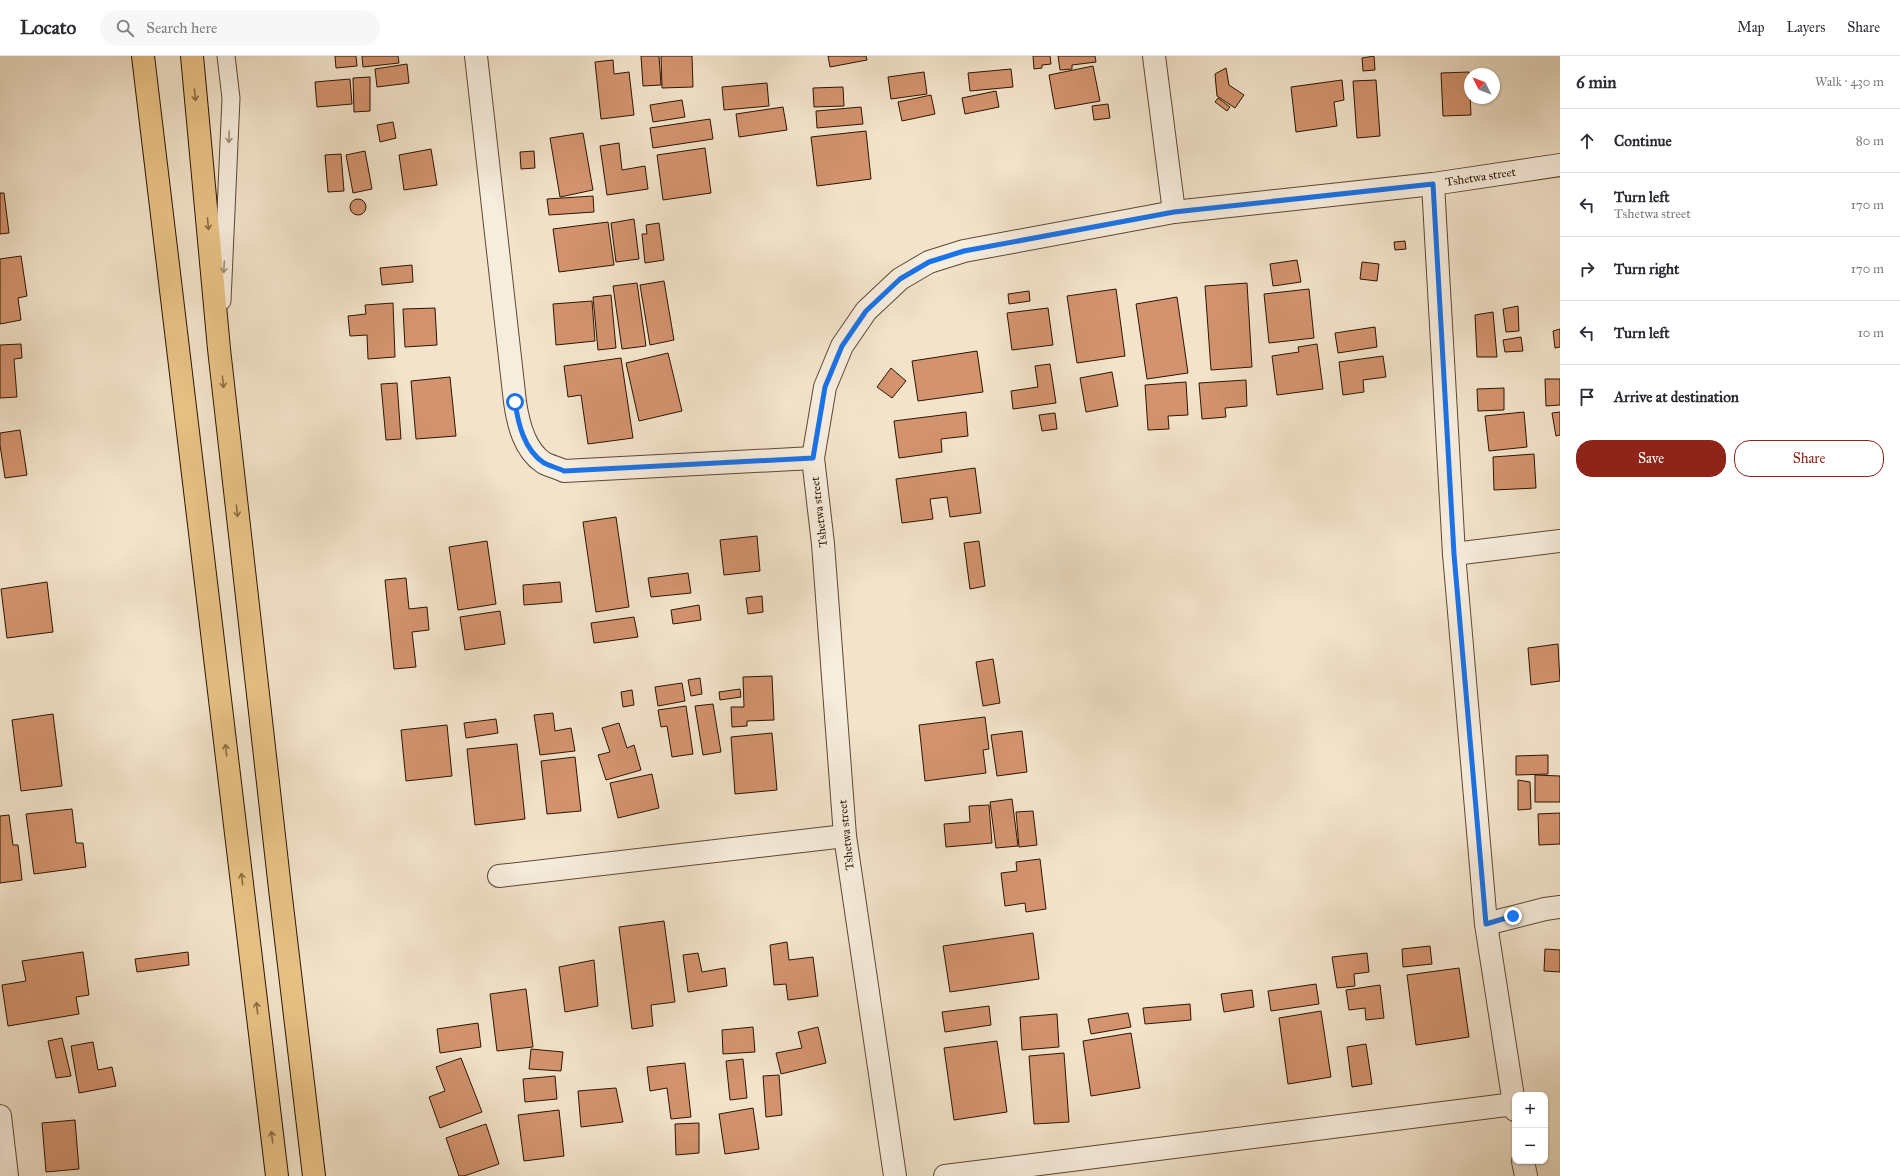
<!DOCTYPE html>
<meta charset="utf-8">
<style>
:root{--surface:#fff;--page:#f7f7f7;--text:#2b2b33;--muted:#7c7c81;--line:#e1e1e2;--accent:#8f2418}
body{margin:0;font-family:"IM FELL Great Primer",serif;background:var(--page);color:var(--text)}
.controls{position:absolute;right:12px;bottom:12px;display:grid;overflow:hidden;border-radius:8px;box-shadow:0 1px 3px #0004}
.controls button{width:36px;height:36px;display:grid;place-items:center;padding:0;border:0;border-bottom:1px solid var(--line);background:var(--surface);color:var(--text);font:20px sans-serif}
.compass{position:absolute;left:1464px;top:12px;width:36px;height:36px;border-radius:50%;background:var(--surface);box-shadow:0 1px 3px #0004;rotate:312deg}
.stop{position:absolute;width:12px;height:12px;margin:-9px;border:3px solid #1a73e8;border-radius:50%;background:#fff}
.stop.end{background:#1a73e8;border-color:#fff;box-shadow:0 1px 4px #0008}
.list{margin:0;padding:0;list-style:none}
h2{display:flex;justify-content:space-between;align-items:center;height:52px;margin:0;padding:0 16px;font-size:17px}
h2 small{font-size:13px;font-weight:400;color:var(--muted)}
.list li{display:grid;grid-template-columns:26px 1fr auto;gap:12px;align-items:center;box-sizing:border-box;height:64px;padding:0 16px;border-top:1px solid var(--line)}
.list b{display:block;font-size:15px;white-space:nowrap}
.list p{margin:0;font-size:13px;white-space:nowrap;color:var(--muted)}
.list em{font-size:13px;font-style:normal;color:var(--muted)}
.actions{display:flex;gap:8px;padding:12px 16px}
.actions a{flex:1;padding:9px 0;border:1px solid var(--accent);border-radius:16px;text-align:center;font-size:14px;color:var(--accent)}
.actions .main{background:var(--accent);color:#fff}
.icon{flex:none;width:22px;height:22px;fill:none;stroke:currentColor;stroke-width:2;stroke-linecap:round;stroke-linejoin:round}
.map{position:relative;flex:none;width:1560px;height:1120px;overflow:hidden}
header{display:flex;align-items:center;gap:24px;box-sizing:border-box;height:56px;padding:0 20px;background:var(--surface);border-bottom:1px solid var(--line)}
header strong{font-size:19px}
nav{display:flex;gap:22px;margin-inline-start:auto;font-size:14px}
.search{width:280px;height:36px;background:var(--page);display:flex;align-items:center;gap:10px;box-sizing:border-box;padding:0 14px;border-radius:22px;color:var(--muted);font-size:15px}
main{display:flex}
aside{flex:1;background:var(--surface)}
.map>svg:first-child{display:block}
.building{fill:#d3936e;stroke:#2d1500}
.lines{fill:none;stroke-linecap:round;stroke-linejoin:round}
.lane-casing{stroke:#5e4832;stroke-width:19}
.street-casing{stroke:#5e4832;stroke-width:24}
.primary-casing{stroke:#2d1500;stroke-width:24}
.lane{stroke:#f7eddd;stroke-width:17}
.street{stroke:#f7eddd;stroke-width:22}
.primary{stroke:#e9c285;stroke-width:22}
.oneway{stroke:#8b6c42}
.oneway2{stroke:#9c8c7a}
.route{stroke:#1a73e8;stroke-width:5}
.labels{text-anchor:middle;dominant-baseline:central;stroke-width:3;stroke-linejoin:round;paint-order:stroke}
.street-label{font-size:12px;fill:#2d1500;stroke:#f7eddd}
</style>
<header>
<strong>Locato</strong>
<div class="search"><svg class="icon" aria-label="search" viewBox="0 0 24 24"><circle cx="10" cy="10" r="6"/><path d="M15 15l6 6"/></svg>Search here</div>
<nav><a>Map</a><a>Layers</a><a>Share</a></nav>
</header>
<main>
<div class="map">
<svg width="1560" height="1120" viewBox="0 0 1560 1120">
<rect width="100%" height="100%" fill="#f2e3ca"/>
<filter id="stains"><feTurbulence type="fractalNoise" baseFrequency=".005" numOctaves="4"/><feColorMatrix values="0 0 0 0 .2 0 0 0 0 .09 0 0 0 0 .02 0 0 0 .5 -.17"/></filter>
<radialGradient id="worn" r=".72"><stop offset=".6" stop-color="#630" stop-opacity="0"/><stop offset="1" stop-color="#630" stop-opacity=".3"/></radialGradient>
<!-- building -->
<path class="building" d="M335,0H356L357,10L336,12Z
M362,0H398L399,7L363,11Z
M641,0H659L661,29L643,30Z
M661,0H692L693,31L662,32Z
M828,0H866L867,4L830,11Z
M1033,0H1050L1051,8L1042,9V12L1034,13Z
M1058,0H1095L1096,6L1072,9V13L1060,14Z
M1374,0L1375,14L1363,15L1362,2Z
M613,4L614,18L629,16L634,59L601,63L595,6Z
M407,8L409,27L377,31L375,13Z
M1093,10L1100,45L1055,53L1049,19Z
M1226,12L1229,29L1244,39L1235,52L1217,40L1215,18Z
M1011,13L1013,31L970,35L968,17Z
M924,16L927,38L891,43L888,21Z
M1469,16L1471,59L1443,60L1441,17Z
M370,21V55L354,56L353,22Z
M350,23L352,48L317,51L315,26Z
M1342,24L1344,44L1334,46L1337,70L1296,76L1291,31Z
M1376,24L1380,80L1357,82L1353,25Z
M767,27L769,50L724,54L722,31Z
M843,31L844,50L814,51L813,32Z
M996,35L999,51L965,58L962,42Z
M931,39L935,58L902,65L898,46Z
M1218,42L1230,51L1227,55L1215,46Z
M682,44L685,61L653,66L650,49Z
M1108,48L1110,62L1094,64L1092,50Z
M783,51L787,74L739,81L736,58Z
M861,51L863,68L817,72L816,55Z
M710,63L713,83L653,92L650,72Z
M393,66L396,82L380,86L377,69Z
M866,75L871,123L817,130L811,81Z
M583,77L593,134L560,141L550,82Z
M619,87L622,114L645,110L648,133L607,139L600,90Z
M705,92L711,137L663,144L657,99Z
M431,93L437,129L404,134L399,99Z
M365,95L372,133L353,137L346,99Z
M534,95L535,112L521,113L520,96Z
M341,98L344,135L328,136L325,99Z
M0,137H4L9,177L0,178Z
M593,140L594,156L549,159L547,143Z
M350 151a8 8 0 1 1 16 0a8 8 0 1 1-16 0Z
M634,163L639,203L616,206L611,167Z
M608,166L614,209L559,216L553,173Z
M659,167L664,204L645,207L642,178H647L646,169Z
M1405,185L1406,193L1395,194L1394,186Z
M21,200L27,240L18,242L21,264L0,268V203Z
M1297,204L1301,226L1273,230L1270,208Z
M1362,206L1379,208L1377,225L1360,223Z
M412,209L413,226L382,229L380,212Z
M664,225L674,284L650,289L640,229Z
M637,227L646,290L622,293L613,230Z
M1247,227L1252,311L1211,314L1205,230Z
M1116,233L1125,300L1077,307L1067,240Z
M1309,233L1314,282L1269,287L1264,238Z
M1029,235L1030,245L1009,248L1008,238Z
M611,239L616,292L598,294L593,241Z
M1177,241L1188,317L1147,323L1136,248Z
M592,245L595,285L556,289L553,248Z
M393,247L395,301L368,303L367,279L350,280L348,260L366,258L365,249Z
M1518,250L1519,275L1506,276L1503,253Z
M435,252L437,289L405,291L403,253Z
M1048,252L1053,289L1012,294L1007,257Z
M1493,256L1497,301H1477L1475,259Z
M1375,271L1377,291L1338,297L1335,277Z
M1560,273V291L1555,292L1553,275Z
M1521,281L1523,295L1505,296L1503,284Z
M21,288L22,302L14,303L17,341L0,342V289Z
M1317,288L1323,333L1277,339L1272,300L1299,296L1298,291Z
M977,295L983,336L918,345L912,305Z
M668,297L682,355L639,365L626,307Z
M1383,300L1386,321L1363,324L1364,336L1343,339L1339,306Z
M621,302L633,382L588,388L581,339L568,341L564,310Z
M1050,308L1056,347L1013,353L1011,335L1038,331L1035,310Z
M891,312L906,325L892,342L877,331Z
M1112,316L1118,350L1086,356L1080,322Z
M450,321L456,380L416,383L411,325Z
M1545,323H1560V349L1546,350Z
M1246,324L1247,350L1225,352L1226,361L1202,363L1199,327Z
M1186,326L1188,359L1168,360L1169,373L1148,374L1145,329Z
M397,327L401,383L386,384L381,328Z
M1504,332V354L1478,355L1477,333Z
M966,356L968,380L941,383L942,396L899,402L894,365Z
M1524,356L1527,391L1489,395L1485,360Z
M1560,356V379L1556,380L1552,357Z
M1055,357L1057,373L1042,375L1039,359Z
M20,374L27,419L5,422L0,389V377Z
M1534,398L1536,432L1494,434L1493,401Z
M975,412L981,457L950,461L947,441L930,443L933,463L902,467L896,423Z
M616,461L629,551L596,556L583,466Z
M757,480L760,515L724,519L720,484Z
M487,485L496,548L458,554L449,491Z
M979,485L985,530L970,533L964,487Z
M688,517L691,537L651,541L648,522Z
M406,522L409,553L427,551L429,574L412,576L416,611L394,613L385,524Z
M47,526L53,576L7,582L1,533Z
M560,526L562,546L524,549L523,529Z
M762,540L763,556L748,558L746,542Z
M699,549L701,564L673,568L671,554Z
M500,555L505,588L465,594L460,561Z
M634,561L638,581L594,587L591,567Z
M1558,588L1560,625L1531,629L1528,592Z
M993,603L1000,647L983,650L976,606Z
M772,620L774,664L747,665V670L732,671L731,651H744L743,621Z
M700,622L702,638L691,640L688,624Z
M682,627L685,645L658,650L655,631Z
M740,633L741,641L720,644L719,636Z
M632,634L634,649L623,651L621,636Z
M713,648L721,696L703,699L695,650Z
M686,650L693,698L672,701L667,670L661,671L658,654Z
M553,657L555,675L571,672L575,695L540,699L534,659Z
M53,658L62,730L21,735L12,664Z
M985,661L989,693L983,694L986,717L925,725L919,669Z
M496,663L498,677L466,682L464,667Z
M619,667L627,692L634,689L641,714L606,724L598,699L610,696L602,672Z
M447,669L452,720L406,725L401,674Z
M1022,675L1027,716L997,720L991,679Z
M772,677L777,734L735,738L731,681Z
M517,688L525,763L475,769L467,693Z
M1548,699V718L1516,719V700Z
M575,701L581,755L547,758L541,705Z
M652,718L659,752L618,762L610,727Z
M1535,719L1560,720V746H1535Z
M1518,724L1530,726L1531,753L1518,754Z
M1012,743L1018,790L996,792L990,746Z
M989,749L992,787L946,791L944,768L970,766L969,750Z
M72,753L76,787H83L86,811L34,818L26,758Z
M1033,755L1037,789L1019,791L1016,756Z
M1560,757V788L1539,789L1538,758Z
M9,759L13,789H18L22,824L0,827V760Z
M1040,803L1046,853L1026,856L1025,847L1005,850L1001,817L1017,815L1016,806Z
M664,865L675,946L651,949L653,970L632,973L619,871Z
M1033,877L1039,923L950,936L943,890Z
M787,886L789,904L813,901L818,940L788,944L786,928L774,929L770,889Z
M1430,890L1432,908L1403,911L1402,893Z
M1545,893L1560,894V916L1544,915Z
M83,896L89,939L76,941L79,958L8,970L2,929L26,925L22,905Z
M188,896L189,909L137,916L135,903Z
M698,897L702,916L725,912L727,930L688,936L683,899Z
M1367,897L1369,916L1354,918L1355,930L1337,932L1332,901Z
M594,904L598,950L565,956L559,911Z
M1459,912L1469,981L1416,989L1407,919Z
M1316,928L1319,948L1271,955L1268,935Z
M1380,929L1384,962L1366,964L1365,952L1349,954L1346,934Z
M526,933L533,991L497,995L490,938Z
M1252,934L1254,951L1224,956L1221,938Z
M1190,948L1191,964L1145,968L1143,952Z
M989,950L991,969L945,976L942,956Z
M1321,955L1331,1021L1288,1028L1279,962Z
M1128,957L1131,971L1091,978L1088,963Z
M1057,958L1059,991L1022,994L1020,961Z
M478,967L481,991L440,997L437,973Z
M753,971L755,996L723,998L722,974Z
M818,971L826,1007L781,1018L776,997L802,992L798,976Z
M1131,977L1140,1032L1091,1040L1083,985Z
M62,982L71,1020L56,1022L48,985Z
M997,985L1007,1056L954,1064L944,992Z
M93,986L98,1014L112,1011L116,1030L79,1037L71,990Z
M1366,988L1372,1028L1352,1031L1347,991Z
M531,993L563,996L561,1015L529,1013Z
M1064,997L1069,1066L1034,1068L1029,1000Z
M461,1002L482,1056L440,1072L429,1041L445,1035L436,1011Z
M743,1003L747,1042L730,1044L726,1005Z
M685,1007L691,1061L671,1063L667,1032L650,1035L647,1011Z
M779,1019L782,1059L766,1061L763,1020Z
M555,1020L557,1043L525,1046L523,1023Z
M616,1032L623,1066L581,1071L578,1035Z
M753,1052L759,1093L725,1098L719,1058Z
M559,1054L564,1100L524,1105L518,1059Z
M75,1064L79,1113L46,1116L42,1067Z
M699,1067V1097L676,1099L675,1068Z
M486,1068L499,1108L464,1120H459L446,1082Z"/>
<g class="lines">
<!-- lane casing -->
<g class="lane-casing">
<path id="lane" d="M222,245L231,42L226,0"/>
</g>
<!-- street casing -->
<g class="street-casing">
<g id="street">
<path d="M476,0L515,346C518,367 524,394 544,407C550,410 558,412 564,415L813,402"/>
<path d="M1154,0L1174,156"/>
<path d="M1433,128L1454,498L1486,868L1515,1054"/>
<path d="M1454,498L1560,485"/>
<path d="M499,820L845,780"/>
<path d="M1486,868L1545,853L1560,851"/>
<path d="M0,1060L7,1120"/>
<path d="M1523,1105L1526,1120"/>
<path id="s1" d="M895,1120L845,780L823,488L813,402L825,331L842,290L866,255L900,223L929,206L964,195L1174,156L1433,128L1560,109"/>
<path d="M945,1120L1514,1048"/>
</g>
</g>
<!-- primary casing -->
<g class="primary-casing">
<path id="primary" d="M143,0C186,374 234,746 277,1120
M192,0L219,293L280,833L314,1120"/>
</g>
<!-- lane -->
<use href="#lane" class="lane"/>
<!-- street -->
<use href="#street" class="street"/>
<!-- primary -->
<use href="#primary" class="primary"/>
</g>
<!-- one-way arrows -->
<defs><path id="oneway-shaft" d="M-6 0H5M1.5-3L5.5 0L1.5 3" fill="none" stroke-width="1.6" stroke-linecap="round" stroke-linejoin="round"/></defs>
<g class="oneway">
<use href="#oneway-shaft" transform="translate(195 39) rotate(85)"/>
<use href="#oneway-shaft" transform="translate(208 168) rotate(85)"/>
<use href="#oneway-shaft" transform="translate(223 326) rotate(84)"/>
<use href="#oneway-shaft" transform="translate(237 455) rotate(84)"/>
<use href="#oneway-shaft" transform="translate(226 694) rotate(-97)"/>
<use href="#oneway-shaft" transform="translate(242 823) rotate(-97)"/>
<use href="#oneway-shaft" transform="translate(257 952) rotate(-97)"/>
<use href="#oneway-shaft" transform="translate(272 1081) rotate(-97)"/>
</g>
<g class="oneway2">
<use href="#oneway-shaft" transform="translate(229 81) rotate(92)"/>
<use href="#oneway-shaft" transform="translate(224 211) rotate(93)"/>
</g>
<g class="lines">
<!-- route -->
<path class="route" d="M515,346C518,367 524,394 544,407C550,410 558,412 564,415L813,402L825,331L842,290L866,255L900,223L929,206L964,195L1174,156L1433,128L1454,498L1486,868L1513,860"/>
</g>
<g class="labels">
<!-- street labels -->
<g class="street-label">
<text stroke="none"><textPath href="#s1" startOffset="1521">Tshetwa street</textPath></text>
<text transform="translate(819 456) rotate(-97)">Tshetwa street</text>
<text transform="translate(846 779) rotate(-96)">Tshetwa street</text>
</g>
</g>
<rect width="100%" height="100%" filter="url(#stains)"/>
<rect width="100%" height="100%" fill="url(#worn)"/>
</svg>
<div class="controls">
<button>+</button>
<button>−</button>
</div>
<svg class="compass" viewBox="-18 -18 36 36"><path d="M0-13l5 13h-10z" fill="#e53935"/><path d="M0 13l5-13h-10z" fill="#7c7c81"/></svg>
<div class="stop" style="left:515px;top:346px"></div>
<div class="stop end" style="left:1513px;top:860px"></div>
</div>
<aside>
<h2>6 min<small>Walk · 430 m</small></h2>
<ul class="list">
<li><svg class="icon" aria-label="ahead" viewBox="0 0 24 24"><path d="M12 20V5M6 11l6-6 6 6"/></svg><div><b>Continue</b></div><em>80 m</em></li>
<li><svg class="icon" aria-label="left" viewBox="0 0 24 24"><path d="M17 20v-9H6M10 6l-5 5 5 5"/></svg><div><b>Turn left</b><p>Tshetwa street</p></div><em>170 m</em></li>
<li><svg class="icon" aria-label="right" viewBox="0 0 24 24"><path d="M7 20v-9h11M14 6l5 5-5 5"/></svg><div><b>Turn right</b></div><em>170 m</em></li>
<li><svg class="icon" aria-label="left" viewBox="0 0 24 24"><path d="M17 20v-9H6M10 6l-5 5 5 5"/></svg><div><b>Turn left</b></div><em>10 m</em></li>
<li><svg class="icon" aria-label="arrive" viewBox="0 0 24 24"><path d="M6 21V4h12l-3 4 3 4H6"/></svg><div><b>Arrive at destination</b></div></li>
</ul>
<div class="actions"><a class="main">Save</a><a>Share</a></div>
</aside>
</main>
